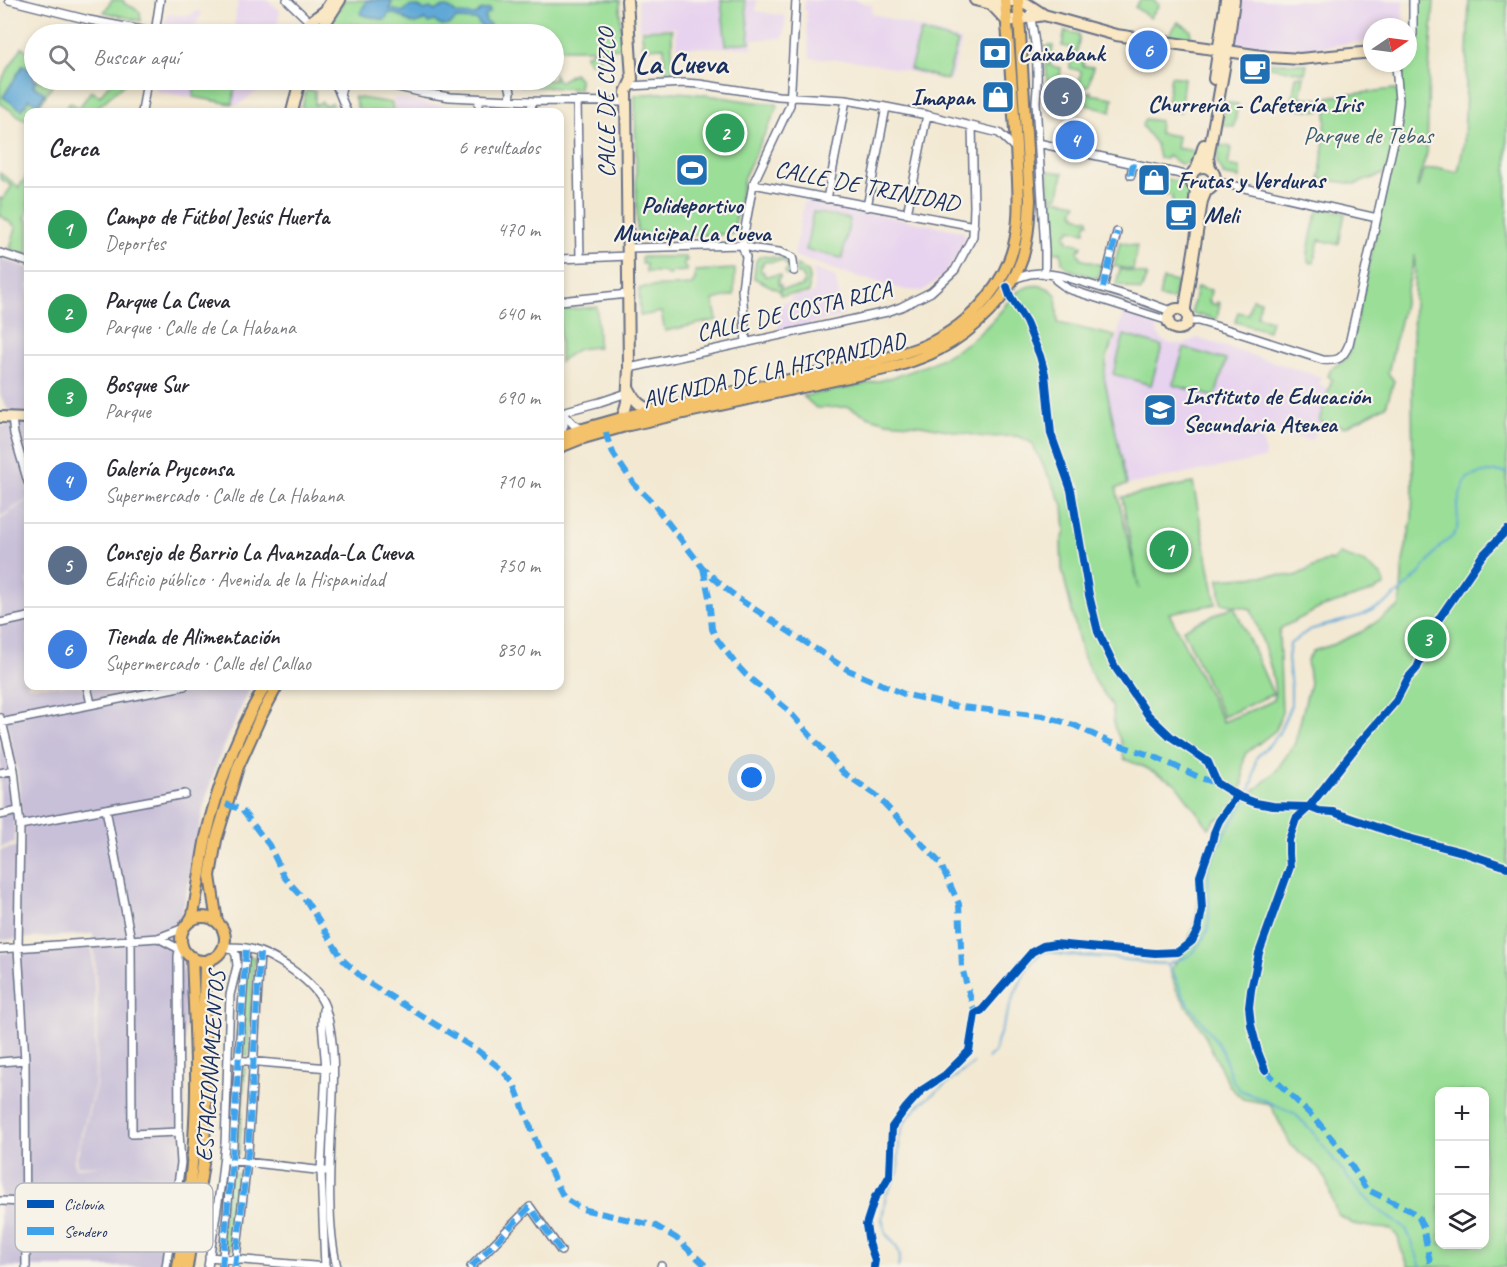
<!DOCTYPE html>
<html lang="es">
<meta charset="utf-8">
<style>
:root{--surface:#fff;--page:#f2f2f3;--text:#2b2b33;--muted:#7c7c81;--line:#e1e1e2;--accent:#1a73e8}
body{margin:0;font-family:Caveat,sans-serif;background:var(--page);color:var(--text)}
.controls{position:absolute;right:18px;bottom:18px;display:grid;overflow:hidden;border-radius:12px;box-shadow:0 3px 9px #0003}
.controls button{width:54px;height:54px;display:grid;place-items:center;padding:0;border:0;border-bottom:2px solid var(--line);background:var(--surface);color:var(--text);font:30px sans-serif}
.compass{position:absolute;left:1363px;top:18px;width:54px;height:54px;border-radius:50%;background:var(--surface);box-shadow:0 3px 9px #0003;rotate:77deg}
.you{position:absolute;left:752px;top:778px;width:21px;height:21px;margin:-15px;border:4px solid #fff;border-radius:50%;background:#1a73e8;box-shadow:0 0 0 9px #1a73e833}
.badge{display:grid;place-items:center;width:39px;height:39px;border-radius:50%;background:var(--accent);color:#fff;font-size:20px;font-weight:700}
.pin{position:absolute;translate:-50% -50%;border:3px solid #fff;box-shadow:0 2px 6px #0006}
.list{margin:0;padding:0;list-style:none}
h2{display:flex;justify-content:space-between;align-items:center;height:78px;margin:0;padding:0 24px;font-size:26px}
h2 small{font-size:20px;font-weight:400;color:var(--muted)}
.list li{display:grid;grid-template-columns:39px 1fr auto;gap:18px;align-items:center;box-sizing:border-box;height:84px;padding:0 24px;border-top:2px solid var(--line)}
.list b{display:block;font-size:22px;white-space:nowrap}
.list p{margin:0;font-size:20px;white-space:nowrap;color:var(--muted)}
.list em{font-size:20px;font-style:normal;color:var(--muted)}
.icon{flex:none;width:33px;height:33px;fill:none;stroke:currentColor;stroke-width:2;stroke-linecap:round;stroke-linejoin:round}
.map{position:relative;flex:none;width:1507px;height:1267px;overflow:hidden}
.search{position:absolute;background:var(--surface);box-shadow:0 3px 9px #0003;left:24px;top:24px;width:540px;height:66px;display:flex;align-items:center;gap:15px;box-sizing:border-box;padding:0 21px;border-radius:33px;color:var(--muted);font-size:22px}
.panel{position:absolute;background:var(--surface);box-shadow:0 3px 9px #0003;left:24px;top:108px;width:540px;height:582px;border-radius:12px}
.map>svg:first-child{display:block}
.built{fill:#e7d2ef}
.industrial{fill:#c8bfd8}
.green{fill:#9ade97;stroke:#5a867a;stroke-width:1.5;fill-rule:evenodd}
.water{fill:#60a9d7;stroke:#3e6c9a;stroke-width:1.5}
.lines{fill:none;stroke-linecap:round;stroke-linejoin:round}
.stream{stroke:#60a9d7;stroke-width:2}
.street-casing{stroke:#677087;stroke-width:10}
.secondary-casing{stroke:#677087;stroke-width:14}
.primary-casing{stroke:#677087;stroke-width:14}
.street{stroke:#fff;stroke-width:7}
.secondary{stroke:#fae7c3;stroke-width:10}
.primary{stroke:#f3c26a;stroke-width:10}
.quiet{stroke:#3da3ed;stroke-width:6;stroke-dasharray:12 6;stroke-linecap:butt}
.cycleway-casing{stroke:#f7f3e8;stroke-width:11}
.cycleway{stroke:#0057b8;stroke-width:8}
.labels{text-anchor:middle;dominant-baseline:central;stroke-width:4.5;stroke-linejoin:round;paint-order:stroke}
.poi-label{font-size:24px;font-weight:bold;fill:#1b2f5e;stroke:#f7f3e8;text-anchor:start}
.street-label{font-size:24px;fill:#1b2f5e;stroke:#f7f3e8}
.park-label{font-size:24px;fill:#3b5b6c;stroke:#f7f3e8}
.district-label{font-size:30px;font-weight:bold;fill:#1b2f5e;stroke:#f7f3e8}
.key{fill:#f7f3e8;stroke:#b5b8bf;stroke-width:1.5}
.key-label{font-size:16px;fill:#1b2f5e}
</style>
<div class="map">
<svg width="1507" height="1267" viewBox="0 0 1507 1267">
<rect width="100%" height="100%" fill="#f7f3e8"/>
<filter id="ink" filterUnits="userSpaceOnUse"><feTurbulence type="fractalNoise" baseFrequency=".0167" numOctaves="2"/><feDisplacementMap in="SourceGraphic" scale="12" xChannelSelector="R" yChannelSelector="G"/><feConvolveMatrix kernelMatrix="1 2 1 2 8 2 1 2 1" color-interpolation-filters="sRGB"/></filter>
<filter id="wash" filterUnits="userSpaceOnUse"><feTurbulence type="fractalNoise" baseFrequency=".008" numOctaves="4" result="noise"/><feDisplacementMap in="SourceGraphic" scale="24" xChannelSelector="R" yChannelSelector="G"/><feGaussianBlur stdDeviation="1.35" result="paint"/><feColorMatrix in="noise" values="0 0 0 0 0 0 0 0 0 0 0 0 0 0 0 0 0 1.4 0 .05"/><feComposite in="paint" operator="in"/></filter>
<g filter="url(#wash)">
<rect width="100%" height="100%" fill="#f3e9d3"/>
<!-- built -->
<path class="built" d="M238,0H268L280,11L275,34H233Z
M638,0H757L756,11L786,16L783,38L752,40V48L677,47L675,27L640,29Z
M805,0H854L873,6L871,13L962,41L950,81L875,64L852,60L810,58L806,23H807L808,21L805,19L807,12L804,10Z
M1242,0H1403V27H1372V40L1306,49L1288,50L1238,43L1236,40Z
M197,11L202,13L195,26L194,34H163L167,15L169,14L187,16Z
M158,80H264L262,88L238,105L155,91Z
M394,97L428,104L476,108V112H394Z
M804,201L962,231L966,235L962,246L953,262L941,277L923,291L906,290L838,271L794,256Z
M813,269L835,277L844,316L779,331L777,304L790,301L792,296L811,295L814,291Z
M1125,310L1157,320L1155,325L1158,335L1164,341L1171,344H1184L1197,338L1321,377L1319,384L1329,389L1314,437L1309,441L1260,426L1266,458L1127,485L1104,377Z"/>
<!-- industrial -->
<path class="industrial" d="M0,258L28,268V499L0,517V426H8V410L0,395Z
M28,500V686H251L218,760L204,805L177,938L184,972L185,1160L182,1182L112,1166L182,1183L170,1267H0V953L92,948L95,999V1085L74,1160L76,1168L107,1165L77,1166L76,1160L96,1085L97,1000L93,934L0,940V850L23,845L24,832L17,770L6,718L0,719V519Z
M0,726L10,766L14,809L15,843L0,847Z"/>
<!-- green -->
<path class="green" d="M112,0H123L125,4L132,7L140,12L141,21L104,12Z
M344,0H620L621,48L601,49L603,56L590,63L585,55L598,49H554V34H480L478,33L420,32L377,29L360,31V25L330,24Z
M721,0H745L750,42L726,45Z
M1140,0H1153L1159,5L1150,18L1135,7Z
M1415,0H1434L1429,72L1427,153L1418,181L1417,189L1424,170L1439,168L1458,172L1464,143L1469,0H1507V1267H1409L1401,1249L1398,1237L1391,1229L1377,1228L1353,1224L1337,1214L1326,1180L1320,1169L1291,1145L1270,1104L1243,1099L1230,1087L1202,1030L1176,989L1170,970L1186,949L1196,918L1206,856L1214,841L1232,813L1227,817L1215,820L1209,828L1175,783L1144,767L1124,759L1121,742L1114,726L1112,705L1095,681L1083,656L1077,633L1062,569L1061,543L1065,532L1063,505L1032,443L1018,436L984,437L921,425L887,422L870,417L848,407L816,408L803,396C862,386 927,375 975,337C984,330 993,320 1001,311C1006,305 1011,295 1019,291C1031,283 1046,283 1056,295L1058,323L1115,336L1107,356L1104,377L1127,485L1116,488L1139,589L1122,497L1193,483L1216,604L1169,613L1223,722L1266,704L1274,700C1279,682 1258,629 1251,609L1221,603L1219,579L1274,575L1295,576L1328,560L1333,561L1340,554L1363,562L1382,576L1385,586L1377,588V590L1320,608L1281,628L1279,634L1282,712L1276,730L1245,754L1243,766V783L1236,807L1276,771L1295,743L1310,683L1307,660L1313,651L1332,645L1361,632L1400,606L1403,561L1412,519L1413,484L1412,386L1415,255L1388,373L1394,381L1386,406L1345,427C1336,424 1328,425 1319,421L1332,379L1328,376L1331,369L1347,358L1351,347L1389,172L1356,184L1320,179L1328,97L1394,89L1401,98V70L1406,63H1408V58L1414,38ZM1440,1092H1484V1244H1440Z
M1178,22L1191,30V38L1168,36Z
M672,29V76L666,77L664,47L643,48L642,30Z
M921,31L958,42L947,80L910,69Z
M1065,31L1079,34V41L1076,55L1084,56L1083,66L1093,67L1089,85L1084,88H1079L1081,71L1070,68L1072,48L1062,46Z
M1047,46H1053L1050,66L1061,68L1059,85L1047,82L1045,50Z
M22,47L32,54L34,50V80H56L35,112H28V122L0,103V82Z
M1258,62L1307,64L1305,73L1259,65Z
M574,73L580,80L579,89L522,86L518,82L521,80H538L539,82L543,80H554V74L559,82Z
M1171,76L1184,78L1180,112L1166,110Z
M1296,76H1304L1300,97L1319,99L1320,111L1291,108Z
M112,80H129L92,112H63L70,102L79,108L91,91L100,96Z
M196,80H218V82L235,84L233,104L193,97Z
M306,90L315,91V105L322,102L325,106L332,103L336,112H301Z
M1091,91V94L1113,98L1111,112L1064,98L1066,92C1074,93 1083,95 1091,91Z
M673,92C708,93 742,102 777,104L778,106L744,177L733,234L644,237V232H637L635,95Z
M354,97L392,103L393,112H359Z
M1226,103L1238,104L1234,127L1222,125Z
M1145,119L1160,121L1159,133L1178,136L1176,148L1196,151C1194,160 1189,163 1181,164L1168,156L1166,159L1159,158L1156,144L1142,126Z
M1219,145L1231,147L1228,166L1240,168V178L1223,175V172L1217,163Z
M1048,171L1063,173L1059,196H1050Z
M0,173L19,187L18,188L28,175V211L25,218L28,221V255L10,249L16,227L0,215V198L3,199L12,186L0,178Z
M1165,179L1185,183L1190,193L1187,213L1169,209L1170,206H1172L1173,201L1172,200V196L1162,194Z
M1050,198L1077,203L1073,212L1076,213L1075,216L1089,219V223H1086L1085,232L1070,229L1069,232H1067L1065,238L1068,239V242L1082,245L1081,249L1079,248L1078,254L1080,255V259L1101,265L1098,279L1068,269L1062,262L1061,252H1053Z
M1323,208L1345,213L1339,243L1337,244L1319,240L1314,262L1311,263L1308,261C1307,252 1314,217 1319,211C1320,210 1321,209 1323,208Z
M813,212L850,219L842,258L806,250Z
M1120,242L1137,246L1133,270L1114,266Z
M760,256L789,259L790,274L786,275L785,271L788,270L787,264H785L784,261L763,262V265L761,266V272H764V276L780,275V278L778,279V285H781V289L803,287L802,284H805L804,278L802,277V274H796V265H797L809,273V293L780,295V291L754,278L756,261Z
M643,257H686L687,261H684V267H686L687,271L671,272V275H667L666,272H646V264H642L641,258Z
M735,269L734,295L713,300L717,320L665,331L661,312L640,316L639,289L645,287L693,285V281H695V271Z
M1120,269L1147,275L1141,291L1116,284Z
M1163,279L1177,282L1173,300L1159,297Z
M1197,287L1211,290L1209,301H1210V303L1216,305L1217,302L1220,303L1217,319L1214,320L1209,317L1193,314L1192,310Z
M1252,299L1261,301L1257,316L1271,320L1268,331L1235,322L1238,312L1248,314Z
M597,307L598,347C577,348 576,348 560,362V310Z
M1124,335L1162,346L1151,385L1113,374Z
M1184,348L1226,360L1215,397L1173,385Z
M1234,606L1273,694L1223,717L1183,629Z
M245,955L254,957L248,1056L238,1054Z
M236,1067L245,1068L239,1154L229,1153Z
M230,1173L239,1174L230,1249L218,1247Z"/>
<!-- water -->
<path class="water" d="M367,0H389L392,2L390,9L403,12C408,5 417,4 424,10L430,8L435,11C442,5 451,6 456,14L476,15L480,11L490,9V13L486,14L485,19L487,23L490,24V28L482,27L476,20L456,19C451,27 440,28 435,21L428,23L425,20C411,28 410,21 400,16C397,14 393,14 389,13L385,20L362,15L360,13Z
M23,65L34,72V80H37L33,86L45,93L38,105L29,99L22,110L3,97Z"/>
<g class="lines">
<!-- stream -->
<path class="stream" d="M1167,964L1174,974L1183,996L1216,1041L1223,1053L1232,1080L1240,1090L1294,1113L1311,1130L1354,1186L1375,1207L1406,1229L1412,1242L1421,1267
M988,1058L995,1051L998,1039L1013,998L1025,972L1034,959L1040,954L1048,951L1063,955L1114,958L1149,963L1167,964L1189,956L1201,942L1208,929L1209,916L1208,867L1224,835L1247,798L1253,782L1256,758L1270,744L1279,733L1291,705V689L1288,658L1290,644L1309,630L1360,616L1383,605L1401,591L1420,573L1440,546L1452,537L1457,530L1458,520L1457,507L1461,492L1467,478C1479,473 1494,470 1507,473
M898,1267L900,1256L897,1247L886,1234L882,1219L886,1195L898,1172L899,1138L905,1121L921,1103L974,1063"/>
</g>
</g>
<g filter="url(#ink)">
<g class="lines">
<!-- street casing -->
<g class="street-casing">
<path id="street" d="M9,0L89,20L147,31H155
M287,0L310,22
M1030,14C1036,42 1039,73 1036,102L1045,250V274
M155,33L160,0
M364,34H377
M1408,47L1413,34V0
M334,80L347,112
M367,80L424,93L450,97L532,101L626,102
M508,80L511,92L510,100
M629,86L684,83L699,84L778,96L846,100L886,107L927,115L999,133L1015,148
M340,95L342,87L347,80
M479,99V112
M577,102L580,258
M142,112L147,80
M531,112L532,101
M1038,143L1190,176
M1131,175L1133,163
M1215,179L1222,183L1377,218
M753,184L974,226
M827,199L846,100
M867,207L886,107
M907,214L927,115
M628,248L742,245L755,249L779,252L792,257L793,260L794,271
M0,253L28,262
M560,259L628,256
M1054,276L1056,280L1068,289L1169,321
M1013,279L1030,274L1041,273L1062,276L1138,299L1165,309L1174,311
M1103,288L1117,232
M560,301L628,294
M1188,321H1198L1236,332L1323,360C1338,361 1343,359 1349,344L1394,141L1399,101L1396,65L1399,63
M746,343L742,289L746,257L742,245L753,184L790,105L796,0
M629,368L887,312L901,307L931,292L955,270L973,236L974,206L972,127
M560,410L574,425L583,429
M562,412L600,402L627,393
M12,418L14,434L28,482
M560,434L564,425L563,415
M0,623L28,617
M87,686L91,704
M0,718L2,722L14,770L20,825L18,948L25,1060L26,1267
M0,723L184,686
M0,773L14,770
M106,809L131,940L132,1134L179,1132
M0,815L18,811
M20,825L185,794
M158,938L187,953
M223,947C231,947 238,947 246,948C272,953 316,981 325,1007C336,1042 334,1080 332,1116C330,1162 326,1222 337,1267
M0,949L158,938L184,928
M323,1010L322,1023L326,1068L321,1171L325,1267
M235,1060L329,1068
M0,1062L25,1060
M228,1160L325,1171
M0,1201L25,1202L171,1232
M209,1257L326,1267
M166,1267L181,1163L179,1132L178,956L181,941
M208,1267L221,1182L225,1145L230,995L237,966L236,955L233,950L228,949
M222,1267L232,1160L246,948
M235,1267L248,1152L260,953
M471,1267L530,1207L561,1251
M661,1267V1266"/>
</g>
<!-- secondary casing -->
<g class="secondary-casing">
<path id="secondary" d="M975,0L991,4L1005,1H1018L1027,4L1044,15L1116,35L1269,57L1300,59L1372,52
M991,4L1007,21L1044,15
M306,34L310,22L325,11L332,0
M323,34L324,25L340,0
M1395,63L1396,65
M1214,79L1226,0
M292,112L300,80
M1191 179a12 12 0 1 1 24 0a12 12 0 1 1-24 0Z
M1197,168L1204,145
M1210,169L1208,158L1227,51L1234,0
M1194,210L1196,189
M1168 319a10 10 0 1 1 20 0a10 10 0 1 1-20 0Z
M1185,312V308L1202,201L1206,191
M628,387C635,400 638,406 652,410
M0,417L28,418
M623,417L627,402L629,368L626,92L632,79L627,0"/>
</g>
<!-- primary casing -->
<g class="primary-casing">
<path id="primary" d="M560,437L583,429L629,416L891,357C902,353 915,350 926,345C972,324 1012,280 1017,228C1021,201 1017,173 1016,146C1013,97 1009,49 1005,0
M560,447L580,439L629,425L894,367C909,362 924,358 938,350C974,331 1009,298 1022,259C1028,240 1029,220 1030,200L1018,0
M181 939a22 22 0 1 1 44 0a22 22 0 1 1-44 0Z
M189,922L193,915C198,889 201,863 206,837C218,784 238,732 265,686
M217,922L210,876L216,840L238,767L260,718L277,686
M178,1267C186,1219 193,1171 195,1122C198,1067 194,1012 192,957
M187,1267L203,1164L205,1124L206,1068L204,1002L205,967L210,959"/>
</g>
<!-- street -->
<use href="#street" class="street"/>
<!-- secondary -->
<use href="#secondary" class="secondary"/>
<!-- primary -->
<use href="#primary" class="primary"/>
<!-- quiet -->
<path class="quiet" d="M1131,175L1133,163
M1103,288L1117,232
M606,432L607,438L614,455L634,484L652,502L703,568L725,588L739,599L848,670L904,694L953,706L1043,716L1074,725L1109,742L1153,756L1201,778L1217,783
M703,568L709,597L712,629L716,638L735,663L746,675L787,709L844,773L876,795L940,863L959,904L962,968L975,1014L974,1019
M226,804L242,810L269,845L285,878L307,902L343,960L367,982L477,1050L501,1069L514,1084L539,1149L564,1198L582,1209L656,1226L676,1238L707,1267
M1265,1070L1317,1121L1343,1152L1366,1189L1411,1211L1419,1218L1423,1227L1431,1267
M222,1267L232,1160L246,948
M235,1267L248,1152L260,953
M471,1267L530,1207L561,1251"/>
<!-- cycleway casing -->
<g class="cycleway-casing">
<path id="cycleway" d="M1007,287L1010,296L1026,322L1040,356L1045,374L1051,434L1071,490L1089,595L1098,632L1115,667L1148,715L1170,736L1208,762L1217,783L1240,797L1256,803L1273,806L1309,807L1319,811L1333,812L1405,837L1462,852L1507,867
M1265,1070L1258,1052L1251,1025L1249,1007L1251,990L1259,953L1290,867L1289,854V840L1296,819L1309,807L1356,747L1396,701L1408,678L1417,668L1436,623L1482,556L1507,530
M874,1267L875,1260L869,1243L866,1225L875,1197L882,1189L890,1175L892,1127L905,1109L922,1090L945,1075L969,1051L975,1014L982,1010L1032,952L1043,946L1055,944L1155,953L1178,952L1192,941L1198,930L1202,910L1200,876L1212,842L1214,833L1219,821L1237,795"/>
</g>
<!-- cycleway -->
<use href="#cycleway" class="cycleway"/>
</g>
</g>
<!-- icons -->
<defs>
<g id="bank-square" transform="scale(1.725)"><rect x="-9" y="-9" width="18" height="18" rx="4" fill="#1f6fb2" stroke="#f7f3e8"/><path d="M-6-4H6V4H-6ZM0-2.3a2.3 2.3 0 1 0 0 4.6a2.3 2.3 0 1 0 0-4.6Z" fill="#fff"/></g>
<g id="cafe-square" transform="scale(1.725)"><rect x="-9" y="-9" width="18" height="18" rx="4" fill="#1f6fb2" stroke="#f7f3e8"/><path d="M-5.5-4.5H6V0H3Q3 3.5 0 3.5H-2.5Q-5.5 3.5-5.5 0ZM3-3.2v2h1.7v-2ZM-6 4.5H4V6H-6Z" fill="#fff"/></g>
<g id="shop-square" transform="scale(1.725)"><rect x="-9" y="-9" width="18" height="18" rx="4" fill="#1f6fb2" stroke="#f7f3e8"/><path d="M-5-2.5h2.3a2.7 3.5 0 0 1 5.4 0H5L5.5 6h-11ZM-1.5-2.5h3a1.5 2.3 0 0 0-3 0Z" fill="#fff"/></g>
<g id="stadium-square" transform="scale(1.725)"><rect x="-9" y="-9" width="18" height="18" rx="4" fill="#1f6fb2" stroke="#f7f3e8"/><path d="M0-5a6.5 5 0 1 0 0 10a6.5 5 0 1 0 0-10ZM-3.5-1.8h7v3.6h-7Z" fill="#fff"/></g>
<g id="school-square" transform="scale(1.725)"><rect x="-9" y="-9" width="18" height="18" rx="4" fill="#1f6fb2" stroke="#f7f3e8"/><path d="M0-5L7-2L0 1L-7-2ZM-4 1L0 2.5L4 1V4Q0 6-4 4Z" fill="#fff"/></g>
</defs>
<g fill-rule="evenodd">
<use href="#bank-square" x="995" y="53"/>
<use href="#cafe-square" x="1255" y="69"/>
<use href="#shop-square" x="998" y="97"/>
<use href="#stadium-square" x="692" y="170"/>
<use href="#shop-square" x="1154" y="180"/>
<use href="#cafe-square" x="1181" y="215"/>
<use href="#school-square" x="1160" y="410"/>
</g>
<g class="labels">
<!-- poi labels -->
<g class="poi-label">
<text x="1018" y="53">Caixabank</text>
<text x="975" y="97" text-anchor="end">Imapan</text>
<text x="1255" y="104" text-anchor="middle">Churrería - Cafetería Iris</text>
<text x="1177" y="180">Frutas y Verduras</text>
<text x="692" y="205" text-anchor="middle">Polideportivo<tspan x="692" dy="28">Municipal La Cueva</tspan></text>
<text x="1204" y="215">Meli</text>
<text x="1183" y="396">Instituto de Educación<tspan x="1183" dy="28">Secundaria Atenea</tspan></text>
</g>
<!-- street labels -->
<g class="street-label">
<text transform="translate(606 103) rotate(-90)">CALLE DE CUZCO</text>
<text transform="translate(867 186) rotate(11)">CALLE DE TRINIDAD</text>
<text transform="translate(794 311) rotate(-13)">CALLE DE COSTA RICA</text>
<text transform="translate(774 370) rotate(-13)">AVENIDA DE LA HISPANIDAD</text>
<text transform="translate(210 1066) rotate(-86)">ESTACIONAMIENTOS</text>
</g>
<!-- park labels -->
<g class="park-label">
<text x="1368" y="135">Parque de Tebas</text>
</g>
<!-- district labels -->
<g class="district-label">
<text x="681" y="63">La Cueva</text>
</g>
</g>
<!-- legend -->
<rect x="15" y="1183" width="198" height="69" rx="9" class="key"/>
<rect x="27" y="1200" width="27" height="8" fill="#0057b8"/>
<rect x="27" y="1227" width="27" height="8" fill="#3da3ed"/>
<g class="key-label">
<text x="64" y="1210">Ciclovía</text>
<text x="64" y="1237">Sendero</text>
</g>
</svg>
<div class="controls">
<button>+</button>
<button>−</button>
<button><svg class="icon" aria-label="layers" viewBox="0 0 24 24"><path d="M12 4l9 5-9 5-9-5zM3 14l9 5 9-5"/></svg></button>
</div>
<svg class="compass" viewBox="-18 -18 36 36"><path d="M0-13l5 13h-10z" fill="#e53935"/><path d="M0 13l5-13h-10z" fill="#7c7c81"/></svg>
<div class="you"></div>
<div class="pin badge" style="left:1169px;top:550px;background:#2e9e5b">1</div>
<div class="pin badge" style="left:725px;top:133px;background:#2e9e5b">2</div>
<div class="pin badge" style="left:1427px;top:639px;background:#2e9e5b">3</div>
<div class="pin badge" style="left:1075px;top:140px;background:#3f7fe0">4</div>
<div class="pin badge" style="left:1063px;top:97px;background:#5c6f8a">5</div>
<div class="pin badge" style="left:1148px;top:50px;background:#3f7fe0">6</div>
<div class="search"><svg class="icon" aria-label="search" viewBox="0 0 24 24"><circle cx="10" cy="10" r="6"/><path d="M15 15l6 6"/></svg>Buscar aquí</div>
<section class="panel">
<h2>Cerca<small>6 resultados</small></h2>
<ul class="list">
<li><span class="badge" style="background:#2e9e5b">1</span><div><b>Campo de Fútbol Jesús Huerta</b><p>Deportes</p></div><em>470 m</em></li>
<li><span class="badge" style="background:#2e9e5b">2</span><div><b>Parque La Cueva</b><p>Parque · Calle de La Habana</p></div><em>640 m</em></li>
<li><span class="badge" style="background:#2e9e5b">3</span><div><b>Bosque Sur</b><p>Parque</p></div><em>690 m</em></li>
<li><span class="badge" style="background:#3f7fe0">4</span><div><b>Galería Pryconsa</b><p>Supermercado · Calle de La Habana</p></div><em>710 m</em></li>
<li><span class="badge" style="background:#5c6f8a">5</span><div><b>Consejo de Barrio La Avanzada-La Cueva</b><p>Edificio público · Avenida de la Hispanidad</p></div><em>750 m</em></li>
<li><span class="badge" style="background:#3f7fe0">6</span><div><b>Tienda de Alimentación</b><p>Supermercado · Calle del Callao</p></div><em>830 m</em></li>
</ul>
</section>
</div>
